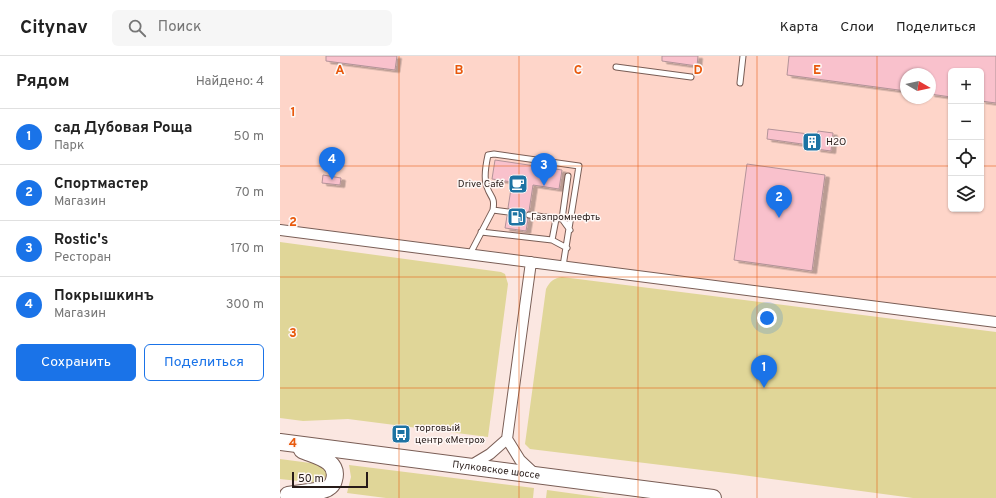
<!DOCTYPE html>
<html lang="ru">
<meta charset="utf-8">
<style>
:root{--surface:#fff;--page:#f6f6f6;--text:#222;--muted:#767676;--line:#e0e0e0;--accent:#1a73e8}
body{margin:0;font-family:Overpass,sans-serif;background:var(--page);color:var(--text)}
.controls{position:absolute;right:12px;top:12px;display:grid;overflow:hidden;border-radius:6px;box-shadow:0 1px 3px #0004}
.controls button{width:36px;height:36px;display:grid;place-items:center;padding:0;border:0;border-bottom:1px solid var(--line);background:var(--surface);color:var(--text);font:20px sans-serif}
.compass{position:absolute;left:620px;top:12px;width:36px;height:36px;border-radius:50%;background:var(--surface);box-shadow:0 1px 3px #0004;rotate:99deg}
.scale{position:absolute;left:12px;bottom:10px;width:76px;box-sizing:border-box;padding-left:4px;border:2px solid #271b18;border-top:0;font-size:11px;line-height:14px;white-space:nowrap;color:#271b18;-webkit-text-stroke:3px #fef7f5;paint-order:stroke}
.you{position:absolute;left:487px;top:262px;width:14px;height:14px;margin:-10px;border:3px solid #fff;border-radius:50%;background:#1a73e8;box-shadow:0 0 0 6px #1a73e833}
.badge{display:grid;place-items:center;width:26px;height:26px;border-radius:50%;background:var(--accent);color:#fff;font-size:13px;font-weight:700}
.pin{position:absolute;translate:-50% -33px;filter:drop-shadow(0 1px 2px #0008)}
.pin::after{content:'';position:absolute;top:21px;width:14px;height:12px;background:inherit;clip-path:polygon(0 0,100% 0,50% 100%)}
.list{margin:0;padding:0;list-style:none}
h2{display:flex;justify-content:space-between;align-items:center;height:52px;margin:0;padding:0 16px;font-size:17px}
h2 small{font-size:13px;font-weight:400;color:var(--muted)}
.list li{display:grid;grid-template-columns:26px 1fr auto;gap:12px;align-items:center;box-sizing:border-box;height:56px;padding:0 16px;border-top:1px solid var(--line)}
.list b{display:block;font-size:15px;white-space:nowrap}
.list p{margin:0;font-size:13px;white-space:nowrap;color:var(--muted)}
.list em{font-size:13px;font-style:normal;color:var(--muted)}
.actions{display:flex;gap:8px;padding:12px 16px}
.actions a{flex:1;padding:9px 0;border:1px solid var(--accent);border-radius:6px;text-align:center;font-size:14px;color:var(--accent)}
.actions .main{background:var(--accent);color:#fff}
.icon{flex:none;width:22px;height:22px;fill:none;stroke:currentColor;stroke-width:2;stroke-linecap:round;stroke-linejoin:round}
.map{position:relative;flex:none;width:716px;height:442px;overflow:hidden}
header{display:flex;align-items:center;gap:24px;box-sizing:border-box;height:56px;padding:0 20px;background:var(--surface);border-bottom:1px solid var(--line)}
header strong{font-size:19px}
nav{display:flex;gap:22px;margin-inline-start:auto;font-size:14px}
.search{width:280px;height:36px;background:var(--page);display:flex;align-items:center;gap:10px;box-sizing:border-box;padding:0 14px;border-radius:6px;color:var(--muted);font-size:15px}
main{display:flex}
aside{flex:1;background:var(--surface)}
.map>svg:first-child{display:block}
.built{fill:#fed5c9;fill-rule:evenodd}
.green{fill:#e0d698}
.building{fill:#f9c1cc;stroke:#b39399;filter:url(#shadow)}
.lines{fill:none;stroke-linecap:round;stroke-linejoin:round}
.lane-casing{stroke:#795d55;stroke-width:7}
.street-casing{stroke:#795d55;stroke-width:12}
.primary-casing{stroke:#795d55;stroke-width:18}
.lane{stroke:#fff;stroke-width:5}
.street{stroke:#fff;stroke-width:10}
.primary{stroke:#fff;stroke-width:16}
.grid{fill:none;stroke:#e8590c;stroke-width:1;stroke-opacity:0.55}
.labels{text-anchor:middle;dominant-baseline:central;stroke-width:3;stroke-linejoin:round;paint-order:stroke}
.poi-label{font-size:10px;fill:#271b18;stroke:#fef7f5;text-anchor:start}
.street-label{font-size:10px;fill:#271b18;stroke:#fef7f5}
.grid-label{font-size:13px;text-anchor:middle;font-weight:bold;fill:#e8590c;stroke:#fef7f5;stroke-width:3;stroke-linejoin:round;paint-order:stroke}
</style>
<header>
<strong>Citynav</strong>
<div class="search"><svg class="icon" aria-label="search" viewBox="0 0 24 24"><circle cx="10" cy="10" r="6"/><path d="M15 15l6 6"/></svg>Поиск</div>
<nav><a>Карта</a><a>Слои</a><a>Поделиться</a></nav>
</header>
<main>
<aside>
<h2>Рядом<small>Найдено: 4</small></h2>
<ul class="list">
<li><span class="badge">1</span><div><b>сад Дубовая Роща</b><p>Парк</p></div><em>50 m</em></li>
<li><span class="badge">2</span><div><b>Спортмастер</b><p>Магазин</p></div><em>70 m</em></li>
<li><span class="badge">3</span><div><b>Rostic's</b><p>Ресторан</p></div><em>170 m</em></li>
<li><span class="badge">4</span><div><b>Покрышкинъ</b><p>Магазин</p></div><em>300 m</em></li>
</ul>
<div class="actions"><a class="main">Сохранить</a><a>Поделиться</a></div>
</aside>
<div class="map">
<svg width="716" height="442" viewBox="0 0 716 442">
<defs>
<filter id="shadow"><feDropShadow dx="4.5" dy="2.5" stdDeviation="0" flood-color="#0004"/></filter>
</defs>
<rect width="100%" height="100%" fill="#fbe7e1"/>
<!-- built -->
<path class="built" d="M0,0H716V261L0,168ZM671,15H701V153H671ZM626,18H650V42H626Z"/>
<!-- green -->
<path class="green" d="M0,186L221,216L225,218L228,228L208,381L68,363L23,365L0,362Z
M282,221L716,276V442H633L455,418L250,393L245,388L266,233C270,225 274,222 282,221Z
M0,403L38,408L47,415C47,422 44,426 37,427L0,423Z
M69,409L254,432L253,442H106L67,437L71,421Z
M267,434L325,442H266Z"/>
<!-- building -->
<path class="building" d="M46,0H117L115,14L46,5Z
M382,0H418L417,10L382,5Z
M509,0H716V47L701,45V15H671V41L650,38V18H626V35L507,19Z
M488,73L537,79L538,75L553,77L551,95L536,93V90L487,83Z
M215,104L282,114L279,133L253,129L249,155L245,158L246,161L248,163L246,175L225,172L227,160H230L232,157V154L228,152L232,126L212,123Z
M467,108L545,119L532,215L454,204Z
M43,119L61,122L60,129L42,127Z"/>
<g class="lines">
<!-- lane casing -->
<g class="lane-casing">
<path id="lane" d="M336,11L411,21
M460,27L463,0
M213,154C215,140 211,143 207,131C203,122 206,108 208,99L214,98L299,110L283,210
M249,159L282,163L290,174
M282,163L288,120
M201,176L272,184L287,192
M272,184L276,163
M190,198L213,154L228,156"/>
</g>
<!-- street casing -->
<g class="street-casing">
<path id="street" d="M0,174L716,266
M227,383L240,404L256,419
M190,410L210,398L227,383L251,206"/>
</g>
<!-- primary casing -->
<g class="primary-casing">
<g id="primary">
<path id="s1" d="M0,386L433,442"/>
<path d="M8,439L43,434C48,433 53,429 54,424C60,404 35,400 22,394"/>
</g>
</g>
<!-- lane -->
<use href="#lane" class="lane"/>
<!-- street -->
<use href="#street" class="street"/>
<!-- primary -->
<use href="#primary" class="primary"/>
</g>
<!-- grid -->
<path class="grid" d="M119,0V442M239,0V442M358,0V442M477,0V442M597,0V442M0,110H671M701,110H716M0,221H716M0,332H716"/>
<!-- icons -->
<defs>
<g id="building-square" transform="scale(1)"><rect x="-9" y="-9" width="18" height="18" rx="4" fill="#1d73a3" stroke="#fef7f5"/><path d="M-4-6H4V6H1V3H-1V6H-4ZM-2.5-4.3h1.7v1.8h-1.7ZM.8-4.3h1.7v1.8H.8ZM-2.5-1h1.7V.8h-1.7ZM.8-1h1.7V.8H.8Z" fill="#fff"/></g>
<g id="cafe-square" transform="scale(1)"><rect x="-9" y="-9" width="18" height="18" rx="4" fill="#1d73a3" stroke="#fef7f5"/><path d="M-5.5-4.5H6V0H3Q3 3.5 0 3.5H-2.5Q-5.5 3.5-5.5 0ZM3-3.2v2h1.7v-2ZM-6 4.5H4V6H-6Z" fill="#fff"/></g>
<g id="fuel-square" transform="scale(1)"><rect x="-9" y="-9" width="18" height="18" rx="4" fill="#1d73a3" stroke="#fef7f5"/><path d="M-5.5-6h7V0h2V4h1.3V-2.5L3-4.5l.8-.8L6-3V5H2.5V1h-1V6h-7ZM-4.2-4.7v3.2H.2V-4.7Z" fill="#fff"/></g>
<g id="bus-square" transform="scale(1)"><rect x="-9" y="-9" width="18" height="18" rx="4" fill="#1d73a3" stroke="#fef7f5"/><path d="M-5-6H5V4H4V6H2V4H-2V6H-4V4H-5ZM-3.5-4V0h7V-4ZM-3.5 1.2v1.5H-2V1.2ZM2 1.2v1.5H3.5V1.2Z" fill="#fff"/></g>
</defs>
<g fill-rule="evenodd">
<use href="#building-square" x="532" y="86"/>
<use href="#cafe-square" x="238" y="128"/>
<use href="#fuel-square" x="237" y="161"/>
<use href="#bus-square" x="121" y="378"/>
</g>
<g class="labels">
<!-- poi labels -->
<g class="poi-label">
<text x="546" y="86">H2O</text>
<text x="224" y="128" text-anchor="end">Drive Café</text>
<text x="251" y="161">Газпромнефть</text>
<text x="135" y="372">торговый<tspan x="135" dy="12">центр «Метро»</tspan></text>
</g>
<!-- street labels -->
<g class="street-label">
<text stroke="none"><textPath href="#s1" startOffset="218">Пулковское шоссе</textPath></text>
</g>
</g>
<g class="grid-label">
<text x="60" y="18">A</text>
<text x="179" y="18">B</text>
<text x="298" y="18">C</text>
<text x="418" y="18">D</text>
<text x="537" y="18">E</text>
<text x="13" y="60">1</text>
<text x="13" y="170">2</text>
<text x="13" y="281">3</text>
<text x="13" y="391">4</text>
</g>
</svg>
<div class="controls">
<button>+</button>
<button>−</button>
<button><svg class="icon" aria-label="locate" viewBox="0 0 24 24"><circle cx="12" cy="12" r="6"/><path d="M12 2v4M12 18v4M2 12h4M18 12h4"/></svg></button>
<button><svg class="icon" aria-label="layers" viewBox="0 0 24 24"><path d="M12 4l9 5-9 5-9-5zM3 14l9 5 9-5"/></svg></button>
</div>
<svg class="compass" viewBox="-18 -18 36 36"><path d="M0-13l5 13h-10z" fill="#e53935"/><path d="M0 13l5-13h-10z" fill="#767676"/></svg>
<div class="scale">50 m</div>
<div class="you"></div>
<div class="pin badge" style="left:484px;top:332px">1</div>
<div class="pin badge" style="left:499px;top:162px">2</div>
<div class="pin badge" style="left:264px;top:130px">3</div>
<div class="pin badge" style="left:52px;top:124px">4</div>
</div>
</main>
